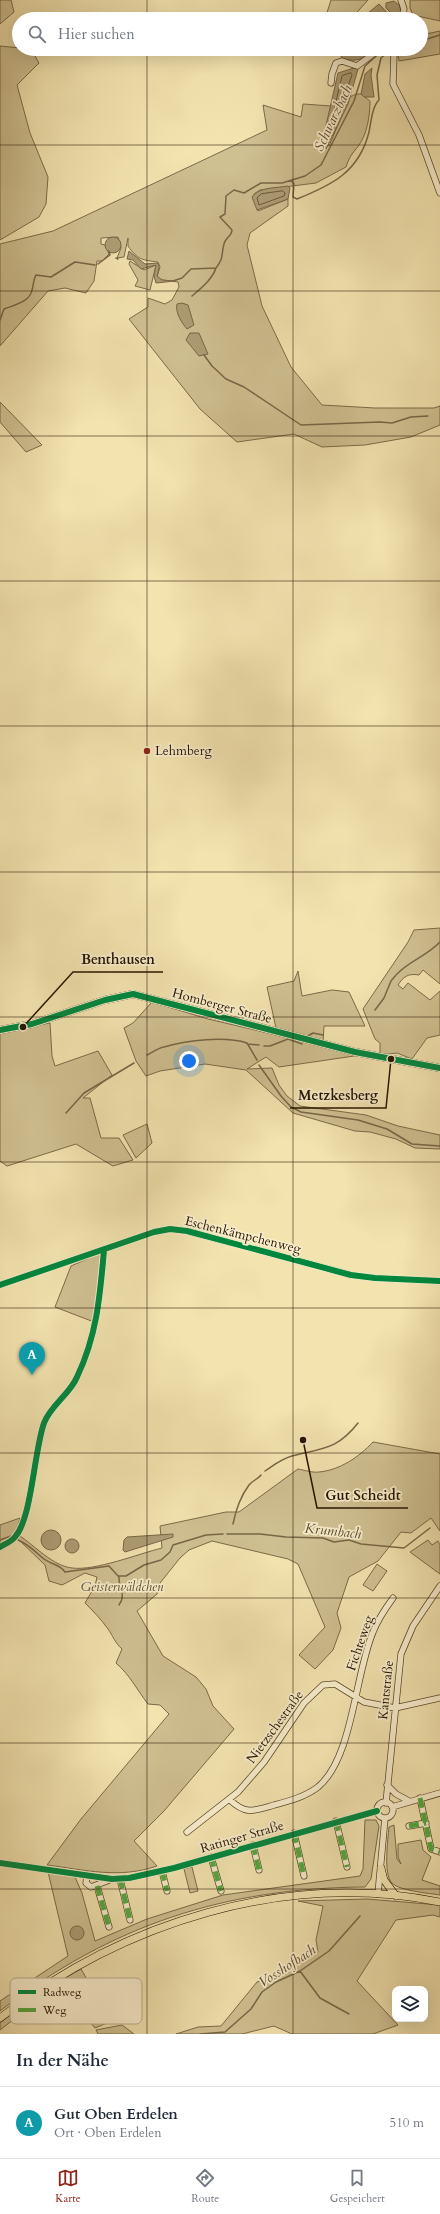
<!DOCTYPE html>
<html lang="de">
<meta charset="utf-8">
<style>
:root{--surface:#fff;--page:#f6f6f7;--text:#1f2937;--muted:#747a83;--line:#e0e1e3;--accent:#8f2418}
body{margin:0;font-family:Cardo,serif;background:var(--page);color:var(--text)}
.controls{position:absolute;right:12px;bottom:12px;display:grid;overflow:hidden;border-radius:8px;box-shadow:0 4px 16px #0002}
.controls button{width:36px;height:36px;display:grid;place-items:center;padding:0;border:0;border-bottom:1px solid var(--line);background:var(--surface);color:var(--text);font:20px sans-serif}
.you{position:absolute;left:189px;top:1061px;width:14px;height:14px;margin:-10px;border:3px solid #fff;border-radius:50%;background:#1a73e8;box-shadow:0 0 0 6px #1a73e833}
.badge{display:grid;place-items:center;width:26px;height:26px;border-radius:50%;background:var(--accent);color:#fff;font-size:13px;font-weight:700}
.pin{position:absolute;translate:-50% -33px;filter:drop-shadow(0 1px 2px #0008)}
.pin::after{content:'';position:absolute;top:21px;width:14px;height:12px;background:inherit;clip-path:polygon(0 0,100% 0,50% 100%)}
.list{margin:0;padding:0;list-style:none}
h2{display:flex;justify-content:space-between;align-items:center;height:52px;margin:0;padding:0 16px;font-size:17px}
h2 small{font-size:13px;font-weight:400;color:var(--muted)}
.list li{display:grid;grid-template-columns:26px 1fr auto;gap:12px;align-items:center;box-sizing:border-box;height:72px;padding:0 16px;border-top:1px solid var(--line)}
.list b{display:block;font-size:15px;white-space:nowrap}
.list p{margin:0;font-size:13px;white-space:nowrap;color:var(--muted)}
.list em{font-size:13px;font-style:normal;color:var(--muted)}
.icon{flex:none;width:22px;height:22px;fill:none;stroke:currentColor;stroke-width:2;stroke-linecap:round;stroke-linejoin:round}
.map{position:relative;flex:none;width:440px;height:2034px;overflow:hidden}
.search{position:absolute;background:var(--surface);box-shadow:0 4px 16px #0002;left:12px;right:12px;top:12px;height:44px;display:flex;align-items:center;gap:10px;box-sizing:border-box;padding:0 14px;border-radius:22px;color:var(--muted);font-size:15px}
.sheet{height:124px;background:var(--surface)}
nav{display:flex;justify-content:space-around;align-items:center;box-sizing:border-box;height:56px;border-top:1px solid var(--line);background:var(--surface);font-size:11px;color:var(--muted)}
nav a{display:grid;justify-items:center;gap:2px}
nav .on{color:var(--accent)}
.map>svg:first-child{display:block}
.green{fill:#cfc091;stroke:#7a6a48}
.water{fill:#ad9d74;stroke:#776646}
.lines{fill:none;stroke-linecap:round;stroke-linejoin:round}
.shore{stroke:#6a583a;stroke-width:1}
.stream{stroke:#776646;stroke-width:1.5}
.minor-casing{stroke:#59482c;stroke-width:7}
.major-casing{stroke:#261400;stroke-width:8}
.minor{stroke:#f7edcb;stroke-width:5.5}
.major{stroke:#f2e3af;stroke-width:7}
.quiet{stroke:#53a840;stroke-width:5;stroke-dasharray:10 5;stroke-linecap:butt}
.cycleway-casing{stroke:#f7edcb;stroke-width:8}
.cycleway{stroke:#00873e;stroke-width:6}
.grid{fill:none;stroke:#261400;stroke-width:1;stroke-opacity:0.55}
.poi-dot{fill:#8f2418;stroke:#f7edcb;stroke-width:1.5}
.labels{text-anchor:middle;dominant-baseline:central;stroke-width:3.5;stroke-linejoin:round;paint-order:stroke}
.poi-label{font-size:13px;fill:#261400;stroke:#f7edcb;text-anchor:start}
.street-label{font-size:13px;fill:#261400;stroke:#f7edcb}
.park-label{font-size:13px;font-style:italic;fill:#615033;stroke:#f7edcb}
.water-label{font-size:14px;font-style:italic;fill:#5c4b2e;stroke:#f7edcb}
.key{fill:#f7edcb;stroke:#b8ac8e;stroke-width:1}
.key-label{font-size:11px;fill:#261400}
.leader{fill:none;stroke:#261400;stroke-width:1.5}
.callout-dot{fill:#261400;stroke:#f7edcb;stroke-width:1.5}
.callout-label{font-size:14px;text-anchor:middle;font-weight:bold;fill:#261400;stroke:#f7edcb;stroke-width:3.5;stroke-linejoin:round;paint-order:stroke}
</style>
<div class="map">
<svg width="440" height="2034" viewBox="0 0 440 2034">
<rect width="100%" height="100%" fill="#f2e3af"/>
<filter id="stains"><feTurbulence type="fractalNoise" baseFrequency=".005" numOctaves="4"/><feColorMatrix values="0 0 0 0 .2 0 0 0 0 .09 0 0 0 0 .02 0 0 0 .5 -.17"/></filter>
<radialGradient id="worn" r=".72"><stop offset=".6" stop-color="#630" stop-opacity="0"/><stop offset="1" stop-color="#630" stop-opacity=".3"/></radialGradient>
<!-- green -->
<path class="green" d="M0,0H11L14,12L0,24Z
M331,0H368L351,19H325Z
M410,0H440V21L413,15L410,8Z
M440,31V54L399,61L397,49H421V35Z
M0,46L31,49L39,63L17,85L30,133L48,177L46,204L39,217L0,240Z
M356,94H361L370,101C370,112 368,128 363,138C357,151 351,151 346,167L316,183L260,190L254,194L258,211L288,199V206L250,233L247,245L262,306L291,367L322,405L375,408H434L440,406V425L411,437L365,445L322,447L294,434L237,442L200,409L129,319L148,307V298L165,304L172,300L179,287L178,282L162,280L157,277L160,267L158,262C142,260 138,260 128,246V238L124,257L117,258L121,248L118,237L101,238V244L105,245L109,254L102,261H97L94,281L86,293L65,288L48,291L0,346V244L53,231L267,130L263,105L301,117L303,104L331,106L322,143L329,146L350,97Z
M130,261L144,270L156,265L150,290L135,286L138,280L129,264Z
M0,402L2,404L42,445L26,452L0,422Z
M440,928V984L423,970L419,975C408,973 403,977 398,985L403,989L408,983L430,1000L440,991V1035L427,1038L412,1059L397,1053L380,1055V1043L375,1039L363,1009L408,942L414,930Z
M298,971L302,996L332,990L349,992L365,1026H324L323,1042L276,1028L267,987L294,981Z
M152,1002L208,1019L361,1055L279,1067L266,1057L247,1069L272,1068L279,1085L287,1096L300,1106L366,1115L398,1126L440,1135V1149L415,1148L396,1139L370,1132L355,1131L293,1113L246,1070L205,1064L160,1071L146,1076L136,1061L124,1028L133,1023Z
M50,1023L52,1056L55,1066L98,1051L112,1075L83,1098H90L101,1138H119L133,1160L113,1166L76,1144L7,1166L0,1161V1032Z
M147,1124L152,1143L136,1158L123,1135Z
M98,1254L102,1256L94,1322L55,1307L71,1266Z
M373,1442L440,1454V1531L431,1518L411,1533L401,1532L378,1561L349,1577L337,1613L341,1628L333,1650L315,1669L299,1655L325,1627L298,1564L288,1559L212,1541L189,1550L180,1558L160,1583L157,1594L137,1611L163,1656L196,1677L206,1689L213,1706L234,1729L164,1811L134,1841L157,1866C119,1879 86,1870 47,1865L81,1819L169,1714L160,1705L148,1704C137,1690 130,1675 116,1663L122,1649C115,1643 113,1636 108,1629C101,1619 93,1611 85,1603L95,1586L97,1577L85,1573L62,1585L49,1581L45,1565L18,1539L20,1536C35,1546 53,1566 72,1568C95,1571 138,1554 162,1548L160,1526L226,1512H239L298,1469C304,1470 313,1473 319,1472C340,1470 359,1457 373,1442Z
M20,1518C17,1531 12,1539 0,1545V1525Z
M428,1540L432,1545L438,1541L440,1545V1574L410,1552Z
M377,1564L387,1571L373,1591L363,1585Z
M365,1820H376L379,1826L371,1879L365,1887C225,1888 111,1925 0,2011V2001L68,1956L48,1872L75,1877L82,1893L95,1941L147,1919L223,1895L360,1876L363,1869Z
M394,1825L397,1859L401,1864L398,1857V1844L421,1840L423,1850L431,1857L422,1880L440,1886V1895C428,1893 400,1891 392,1883C383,1875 388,1839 389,1827Z
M192,1867L198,1891L190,1893L184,1869Z
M367,1899L440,1905V1917L433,1915L396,1920L357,1981L398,2025L373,2034H292L274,2026L242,2034H176L198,2027L221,2026L257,1982L287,1971L318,1952L316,1940L323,1906L298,1901Z
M81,1969L105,2010L117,2019L95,2028L59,1984L0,2030V2023L33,1996Z
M122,2025L134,2034H98L96,2030Z"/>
<!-- water -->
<path class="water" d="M394,1L399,5L401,11L397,19L386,8V3Z
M379,4L393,19H361Z
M343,49H375C363,59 357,63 342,58L340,54Z
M357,67L358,69L348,104L326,149L322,143L338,73Z
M372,68L371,75L374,97H364L361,94L365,74Z
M288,186L290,188L288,199L257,210L252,197C258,187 277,188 288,186Z
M105 245a8 8 0 1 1 16 0a8 8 0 1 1-16 0Z
M129,251L145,264L158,263L159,267L157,276L162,280L175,281L156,283L154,276L156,265L141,269L133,260L127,259Z
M182,303L188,305L194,325L187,329C181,322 175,312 177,304Z
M190,333H199L208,354L199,356L186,340Z
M41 1540a10 10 0 1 1 20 0a10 10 0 1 1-20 0Z
M173,1534V1537L125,1552L123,1550L124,1540L127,1537Z
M65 1546a7 7 0 1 1 14 0a7 7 0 1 1-14 0Z
M70 1933a7 7 0 1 1 14 0a7 7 0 1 1-14 0Z"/>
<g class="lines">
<!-- shore -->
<path class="shore" d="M351,73L352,75L336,120L333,121L332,118L342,76Z
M283,191L285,193L284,196L259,205L257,198L261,194Z"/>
<!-- stream -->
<path class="stream" d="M421,41L440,35
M291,180L294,184L293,197L297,199C332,185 359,172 369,132C371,122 372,107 379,100L377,75L381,58L389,51
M116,258L118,259
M98,264L110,255L109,251
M173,281L182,278L191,269L216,268C224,258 221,255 224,244C225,238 232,236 232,230L220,217L225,214L226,196L234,190L244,193L261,183H282L305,176L321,165L354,101L365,66L384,49
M192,296C201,288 212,280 216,268
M0,320L4,309C14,305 30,302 32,290C34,284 33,280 36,275L51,277L75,262L95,265
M204,355L212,366L226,379L244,387L301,425L380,422L392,423L411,417L428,416
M397,974C409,961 427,956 440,942
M375,1010L384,998L391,981L396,975
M306,1037L313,1033L323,1035
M247,1044L259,1045
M264,1046H270L288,1039L302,1044
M147,1055C153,1052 158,1048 164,1047C188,1040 225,1036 247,1043L257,1060
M259,1065L281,1096L291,1107L301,1112L358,1120L387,1129L412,1144L440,1146
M66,1113L84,1093L134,1063
M265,1471C274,1465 281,1459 292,1456C322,1448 337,1450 358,1423
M233,1524C236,1509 240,1497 249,1485C252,1481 258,1479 261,1475
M227,1534H260L286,1537L323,1538L334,1542L349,1540L361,1544L404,1548L430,1528
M0,1540L11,1536
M18,1540C30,1545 35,1552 44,1559C52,1565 60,1564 65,1572L109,1566L118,1576H126L144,1565L161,1560L170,1552L173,1545L206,1535L223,1534
M119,1577C118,1588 127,1594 119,1605
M300,1971L320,1998L349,2014
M200,2034L225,2032L251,2009L262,1992L276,1982L300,1971L329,1951L360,1916"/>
<!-- minor casing -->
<g class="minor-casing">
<path id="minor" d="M401,0L404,9L402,19
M394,53L393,84L419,135L440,193
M331,83L332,74L336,63L342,61L357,66L380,49
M0,1285L154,1232L170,1229L187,1231L351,1275L375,1278L440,1281
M0,1547C5,1544 11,1542 15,1537C32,1518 34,1451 44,1423C51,1405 70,1394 77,1377C97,1335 100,1296 104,1250
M387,1785L396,1794L409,1801
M420,1798L431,1849L440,1852
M230,1800C246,1815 253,1811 274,1805C289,1801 305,1797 318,1787C353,1758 355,1674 373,1632C378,1619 385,1609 393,1598
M377 1810a8 8 0 1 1 16 0a8 8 0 1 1-16 0Z
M386,1803L401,1654L413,1626L440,1586
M392,1807L440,1793
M336,1821L347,1867
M409,1826L426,1823
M187,1832L238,1792L264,1762L304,1703L323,1685L335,1684L364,1702L395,1708L440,1698
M294,1833L304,1876
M253,1845L259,1870
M211,1857L221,1891
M0,1863L112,1879L129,1878L174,1868L377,1811
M162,1871L167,1891
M87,1875L86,1883L91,1887L112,1879
M120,1879L130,1920
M97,1886L109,1927
M378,1894L385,1818"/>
</g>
<!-- major casing -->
<g class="major-casing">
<path id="major" d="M0,1030L32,1024L105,1000L133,994L355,1052L440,1068
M381,1868L384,1880L396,1896
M0,2018C123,1922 285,1871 440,1902"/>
</g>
<!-- minor -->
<use href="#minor" class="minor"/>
<!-- major -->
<use href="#major" class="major"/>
<!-- quiet -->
<path class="quiet" d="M420,1798L431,1849L440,1852
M336,1821L347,1867
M409,1826L426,1823
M294,1833L304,1876
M253,1845L259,1870
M211,1857L221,1891
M162,1871L167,1891
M120,1879L130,1920
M97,1886L109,1927"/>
<!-- cycleway casing -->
<g class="cycleway-casing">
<path id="cycleway" d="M0,1030L32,1024L105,1000L133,994L355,1052L440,1068
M0,1285L154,1232L170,1229L187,1231L351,1275L375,1278L440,1281
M0,1547C5,1544 11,1542 15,1537C32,1518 34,1451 44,1423C51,1405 70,1394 77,1377C97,1335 100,1296 104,1250
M0,1863L112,1879L129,1878L174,1868L377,1811"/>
</g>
<!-- cycleway -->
<use href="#cycleway" class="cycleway"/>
</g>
<!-- grid -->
<path class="grid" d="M147,0V19M293,0V19M147,49V2034M293,49V2034M0,145H440M0,291H440M0,436H440M0,581H440M0,726H440M0,872H440M0,1017H440M0,1162H440M0,1308H440M0,1453H440M0,1598H440M0,1743H440M0,1889H440"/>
<!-- markers -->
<circle class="poi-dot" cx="147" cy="751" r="4"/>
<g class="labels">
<!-- poi labels -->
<g class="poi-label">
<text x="155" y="751">Lehmberg</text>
</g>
<!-- street labels -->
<g class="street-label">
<text transform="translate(222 1006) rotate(15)">Homberger Straße</text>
<text transform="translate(243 1235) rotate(14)">Eschenkämpchenweg</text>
<text transform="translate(360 1643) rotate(-71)">Fichteweg</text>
<text transform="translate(386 1690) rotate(-84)">Kantstraße</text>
<text transform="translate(275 1727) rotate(-54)">Nietzschestraße</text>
<text transform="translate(242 1837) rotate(-16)">Ratinger Straße</text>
</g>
<!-- park labels -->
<g class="park-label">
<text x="122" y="1587">Geisterwäldchen</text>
</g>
<!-- water labels -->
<g class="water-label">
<text transform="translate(333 118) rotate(-65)">Schwarzbach</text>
<text transform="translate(333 1531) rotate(6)">Krumbach</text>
<text transform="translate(287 1966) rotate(-33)">Vosshofbach</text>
</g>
</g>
<!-- legend -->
<rect x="10" y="1978" width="132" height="46" rx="6" class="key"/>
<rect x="18" y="1990" width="18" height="4" fill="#00873e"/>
<rect x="18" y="2008" width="18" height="4" fill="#53a840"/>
<g class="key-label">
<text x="43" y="1996">Radweg</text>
<text x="43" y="2014">Weg</text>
</g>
<!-- callouts -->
<path class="leader" d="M23 1027L73 972H163M391 1059L386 1108H290M303 1440L317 1508H408"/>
<g class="callout-dot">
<circle cx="23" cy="1027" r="4"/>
<circle cx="391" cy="1059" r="4"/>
<circle cx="303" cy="1440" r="4"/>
</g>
<g class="callout-label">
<text x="118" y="964">Benthausen</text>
<text x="338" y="1100">Metzkesberg</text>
<text x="363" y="1500">Gut Scheidt</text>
</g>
<rect width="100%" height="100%" filter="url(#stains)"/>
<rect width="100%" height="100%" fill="url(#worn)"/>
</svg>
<div class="controls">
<button><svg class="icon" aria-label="layers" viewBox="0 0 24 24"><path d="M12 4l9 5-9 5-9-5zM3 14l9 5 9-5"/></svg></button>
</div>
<div class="you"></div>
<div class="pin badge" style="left:32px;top:1375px;background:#0f9aa8">A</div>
<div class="search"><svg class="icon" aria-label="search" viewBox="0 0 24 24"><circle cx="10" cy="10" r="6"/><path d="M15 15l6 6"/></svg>Hier suchen</div>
</div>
<section class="sheet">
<h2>In der Nähe<small></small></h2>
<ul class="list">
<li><span class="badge" style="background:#0f9aa8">A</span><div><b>Gut Oben Erdelen</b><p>Ort · Oben Erdelen</p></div><em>510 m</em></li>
</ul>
</section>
<nav>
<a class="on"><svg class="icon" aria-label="map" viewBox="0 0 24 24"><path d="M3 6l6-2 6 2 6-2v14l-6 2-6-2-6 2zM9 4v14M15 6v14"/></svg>Karte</a>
<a><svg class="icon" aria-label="directions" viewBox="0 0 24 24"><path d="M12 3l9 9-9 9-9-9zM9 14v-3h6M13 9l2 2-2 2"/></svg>Route</a>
<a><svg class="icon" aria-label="saved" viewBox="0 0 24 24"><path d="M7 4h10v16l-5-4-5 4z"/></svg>Gespeichert</a>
</nav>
